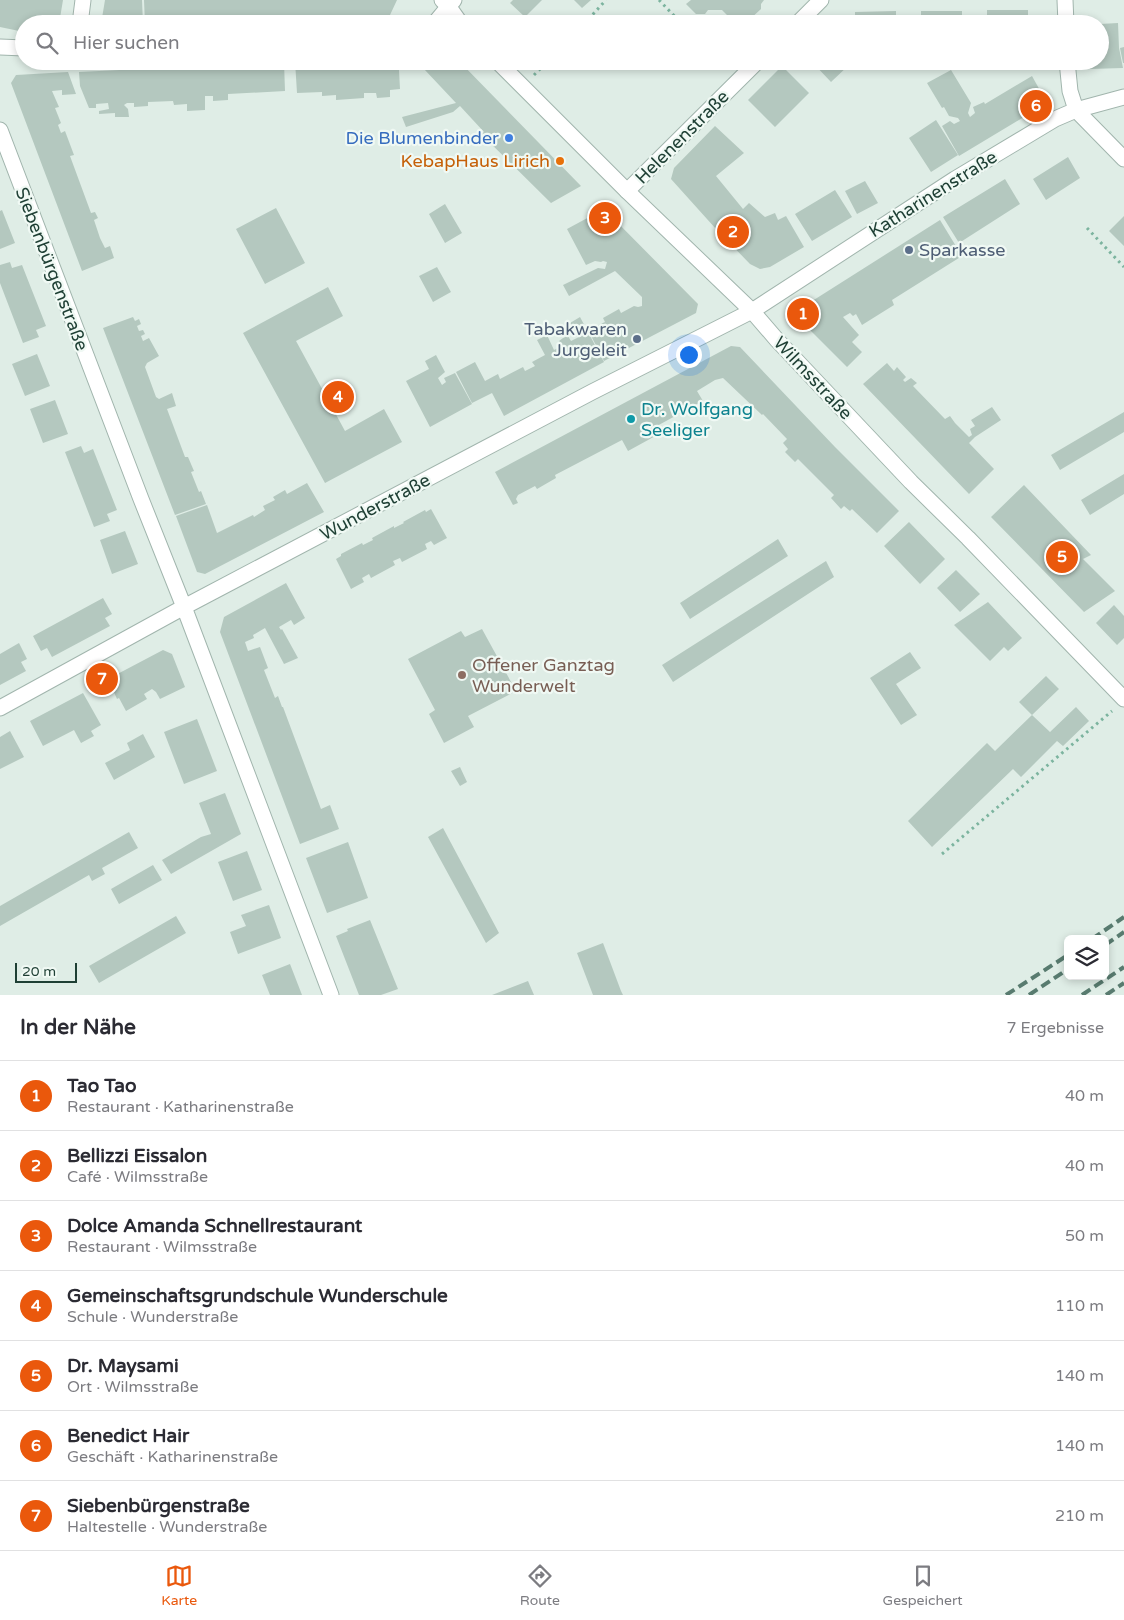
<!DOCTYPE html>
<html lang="de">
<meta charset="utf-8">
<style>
:root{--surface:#fff;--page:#f7f7f7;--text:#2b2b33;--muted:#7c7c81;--line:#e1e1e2;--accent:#ea580c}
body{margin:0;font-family:"Varela Round",sans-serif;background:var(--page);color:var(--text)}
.controls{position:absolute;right:15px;bottom:15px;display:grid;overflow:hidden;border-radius:8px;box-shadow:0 2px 8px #0003}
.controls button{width:45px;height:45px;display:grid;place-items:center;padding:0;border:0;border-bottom:1px solid var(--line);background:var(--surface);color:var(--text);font:25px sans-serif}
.scale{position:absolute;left:15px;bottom:12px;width:62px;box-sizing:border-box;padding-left:5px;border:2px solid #1e3f34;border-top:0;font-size:14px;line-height:18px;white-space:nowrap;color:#1e3f34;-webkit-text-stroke:4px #f0f9f4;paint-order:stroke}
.you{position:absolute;left:688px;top:354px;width:18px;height:18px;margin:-12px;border:4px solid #fff;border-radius:50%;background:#1a73e8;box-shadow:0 0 0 8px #1a73e833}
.badge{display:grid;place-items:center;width:32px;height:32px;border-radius:50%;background:var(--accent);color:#fff;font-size:16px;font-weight:700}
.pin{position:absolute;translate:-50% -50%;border:2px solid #fff;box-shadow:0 1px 5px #0006}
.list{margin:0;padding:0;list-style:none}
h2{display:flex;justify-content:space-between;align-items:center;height:65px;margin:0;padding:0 20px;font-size:21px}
h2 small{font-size:16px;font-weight:400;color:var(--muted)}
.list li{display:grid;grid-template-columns:32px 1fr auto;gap:15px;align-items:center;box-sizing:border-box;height:70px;padding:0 20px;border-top:1px solid var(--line)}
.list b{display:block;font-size:19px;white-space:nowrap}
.list p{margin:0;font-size:16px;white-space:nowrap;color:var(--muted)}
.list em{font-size:16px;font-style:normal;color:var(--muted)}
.icon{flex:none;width:28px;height:28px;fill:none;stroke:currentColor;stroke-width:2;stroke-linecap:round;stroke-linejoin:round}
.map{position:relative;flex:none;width:1124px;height:995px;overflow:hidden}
.search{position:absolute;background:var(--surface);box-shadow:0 2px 8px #0003;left:15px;right:15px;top:15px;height:55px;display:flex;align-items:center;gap:12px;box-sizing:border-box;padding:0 18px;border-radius:28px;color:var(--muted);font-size:19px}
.sheet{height:555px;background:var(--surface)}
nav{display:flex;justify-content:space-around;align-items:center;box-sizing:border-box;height:70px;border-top:1px solid var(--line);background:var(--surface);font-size:14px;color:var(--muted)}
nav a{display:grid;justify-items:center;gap:2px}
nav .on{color:var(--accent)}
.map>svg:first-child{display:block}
.building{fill:#b4c8bf}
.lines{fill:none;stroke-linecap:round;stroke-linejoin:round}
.minor-casing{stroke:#a1b5ad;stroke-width:17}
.tertiary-casing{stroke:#a1b5ad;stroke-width:17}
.path{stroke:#7cb49f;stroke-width:3;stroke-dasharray:2.5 4;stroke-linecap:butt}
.minor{stroke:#fff;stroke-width:15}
.tertiary{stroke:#fff;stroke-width:15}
.rail{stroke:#587b6f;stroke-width:4;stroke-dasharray:10 5;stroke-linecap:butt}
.shop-dot{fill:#3f7fe0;stroke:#f0f9f4;stroke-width:2}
.food-dot{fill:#e8710a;stroke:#f0f9f4;stroke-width:2}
.service-dot{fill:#5c6f8a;stroke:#f0f9f4;stroke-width:2}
.culture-dot{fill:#0f9aa8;stroke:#f0f9f4;stroke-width:2}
.education-dot{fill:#8d6e63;stroke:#f0f9f4;stroke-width:2}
.labels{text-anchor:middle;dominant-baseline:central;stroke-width:4.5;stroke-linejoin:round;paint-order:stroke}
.street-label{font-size:18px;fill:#1e3f34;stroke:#f0f9f4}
.shop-label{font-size:18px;fill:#366cbe;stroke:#f0f9f4;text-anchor:end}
.food-label{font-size:18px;fill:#c56008;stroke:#f0f9f4;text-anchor:end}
.service-label{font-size:18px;fill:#4e5e75;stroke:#f0f9f4;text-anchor:start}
.culture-label{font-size:18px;fill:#0d838f;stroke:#f0f9f4;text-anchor:start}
.education-label{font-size:18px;fill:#785e54;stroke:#f0f9f4;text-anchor:start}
</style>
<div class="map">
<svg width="1124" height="995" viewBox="0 0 1124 995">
<rect width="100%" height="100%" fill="#dfede6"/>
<!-- building -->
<path class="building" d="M0,0H63L59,24H24V32L0,27Z
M105,0H142L143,24H101Z
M144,0H397L390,15L202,24H145Z
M513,0H542L525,17L510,3Z
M574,0H591L582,8Z
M691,0H764L761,4V9L749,20H732L722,10H708L705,14H696L686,4Z
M987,10H1028V24H987Z
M896,11V24H855V12Z
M921,11H962V24H921Z
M632,19L637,24H627Z
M1118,23L1119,48L1123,68L1090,69V61H1100V24Z
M1124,47V63H1123L1120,48Z
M295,61H459L581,186L551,203L481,134L484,132L460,106L453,112L406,127L402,117L456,103L424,69L399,70L400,89L390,90V97L377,98L376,93H364V98L336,100V95L322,96V92L297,93Z
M622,61H640L631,70Z
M811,61H845L849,65L831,82Z
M284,62L285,91L228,94V100L213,101V96H205V110L187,111V104L174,105L173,101L148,102V106L134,107V103H127L124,105L128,109L129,117H115V113L99,114V111L109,109L108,103L96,104V108H89L80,86L79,72Z
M782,66L809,93L775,127L748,100Z
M951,70L971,103L968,113L970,117L975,113L973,107L984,102L985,104L1032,76L1042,94L1036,98L1040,104L1039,108L959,156L942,126L950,121L954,124L960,121L958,118L949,116L944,107L942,108L927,83Z
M68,72L76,94L62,95V90L52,91L59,107L55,108L61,123L58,125L61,133L65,131L74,155L70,156L91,213L95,212L98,218L94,220L100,238L105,248L110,246L114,258L82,271L11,83L16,75Z
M936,120L958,155L931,172L909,138Z
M715,126L744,153L716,176L743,209L749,203L765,217L775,213L778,220L786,216L804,247L770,267L760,269L750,264L716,229L671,179L674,168Z
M1068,157L1080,178L1046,200L1033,179Z
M1005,179L1020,204L959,243L943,217Z
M865,181L878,203L857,214L845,191Z
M835,190L852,217L812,241L795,214Z
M445,204L462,233L445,243L429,214Z
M276,208L305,263L265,284L236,229Z
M604,209L698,304L696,313L604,361L588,330L605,322L603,318L619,309L621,313L634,306L638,307L642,306V297L615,271L569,296L563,285L598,268L605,269L607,262L603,261L601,262L595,261L586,265L567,229Z
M2,210L15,243L0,249V211Z
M1124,216V246L1109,231Z
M940,220L962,256L892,300L894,305L862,325L856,314L853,316L850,313L843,317L859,335L852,342L862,352L847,367L798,318V310Z
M10,262L12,268L22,265L46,326L36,330L39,337L23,343L0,283V265Z
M437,267L451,292L433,302L419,276Z
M328,287L343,316L296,341L345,431L384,409L402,442L325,483L243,333Z
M133,317L135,321L139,319L141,324L137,326L139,331L143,330L145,334L141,336L143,341L149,338L159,356L147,363L145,367L156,397L159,399L172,393L176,406L167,409L185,457H188L194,471L191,472L199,492L201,491L206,504L175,515L103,328Z
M580,317L604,362L504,416L492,393L472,403L456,372L475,362L485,381L498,374L500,379L523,367L525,371L535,366L532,362L545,355L537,340L547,335L554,350L562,346L559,341L563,338L568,336L571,341L579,337L570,323Z
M731,346L740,347L835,447L899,511L877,533L852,509L850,511L844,506L841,509L831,498L834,495L798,459L795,462L785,452L788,449L783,443L787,439L763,414L762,415L723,378L715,380L697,391L703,401L655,427L659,434L628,451L622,440L555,475L556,478L537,489L535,486L518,495L516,499L518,503L513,505L495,472Z
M37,354L50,386L25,396L12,364Z
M436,355L445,372L438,378L442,385L446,382L444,378L455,373L472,404L430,427L406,381L429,369L425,361Z
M887,363L894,371L897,367L906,377L903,380L905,382L911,378L917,383L913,386L945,419L950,416L955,423L969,437L972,435L970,429L975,426L971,420L992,407L1001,420L975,437L969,443L994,469L969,494L863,384Z
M55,400L68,434L43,443L30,409Z
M1124,412V432L1060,470L1051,455Z
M81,446L84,453L93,449L117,510L107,514L110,521L94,527L65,452Z
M1124,474V494L1090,515L1081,500Z
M307,483L324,512L205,574L197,572L176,516L207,505L217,533L253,515L254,517L265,510L263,506L275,500L273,497L285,490L287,494Z
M1024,485L1091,555L1083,559L1115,591L1084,612L991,517Z
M431,509L447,538L434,545L431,541L425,544L427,549L402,562L400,558L393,561L395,565L371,578L369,574L362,578L364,582L351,589L336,559L341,556V554L362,543L363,545L373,540L372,538L394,526V528L404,523L403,522L425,510L426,512Z
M909,522L945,559L920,584L884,546Z
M125,531L138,564L112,574L100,540Z
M778,539L788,556L690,619L680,603Z
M826,561L834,577L673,682L662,665Z
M956,570L980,594L960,612L937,588Z
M286,583L305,618L294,625L291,620L279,627L281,630L282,629L298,658L284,664L265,628L253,635L254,638L245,642L248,651L260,647L268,668L264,670L275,698L278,696L282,707H283L321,809L330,805L339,829L300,844L220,632L224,617Z
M103,598L112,614L105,618L110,626L52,657L47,648L41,651L33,636Z
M988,602L1022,638L1008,651L1004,647L990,661L954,625Z
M1114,605L1124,616V638L1117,645L1096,623Z
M482,629L516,691L468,716L474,727L444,743L429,714L435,710L408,659L461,631L465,637Z
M19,643L27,659L21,662L26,671L0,685V654Z
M163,650L172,654L185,687L160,699L156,692L152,689L144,694L147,699L126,711L119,698L117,699L108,679Z
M910,652L921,668L896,684L917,715L901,725L870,678Z
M1046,676L1059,689L1032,715L1019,702Z
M83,693L101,725L91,731L94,736L81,743L74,730L43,746L30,721Z
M1076,707L1089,721L1063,746L1057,741L1021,777L1013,769L932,847L908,821L987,743L995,751L1032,715L1050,732Z
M197,719L217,771L184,784L164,732Z
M10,731L24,757L0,769V737Z
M143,734L155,757L114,780L105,763L130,750L127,743Z
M460,767L467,782L460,786L451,771Z
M225,793L241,834L171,874L162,860L201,837L211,834L199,803Z
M443,828L499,933L486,943L428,837Z
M129,832L138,848L102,868L105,874L92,881L89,875L0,926V906Z
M348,842L368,898L327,913L306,858Z
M247,851L262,890L233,901L218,862Z
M153,865L162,880L119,904L111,889Z
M269,905L281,938L238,954L230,932L246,926L241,915Z
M176,916L186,933L99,983L89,966Z
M370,920L398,989L381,995H359L336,936L348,931L347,929Z
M603,943L621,991L623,995H593L577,953Z
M290,964L302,995H270L262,975Z
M528,981L534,995H492Z"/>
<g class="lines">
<!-- minor casing -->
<g class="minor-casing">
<path id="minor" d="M1065,0L1066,24
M80,24L83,0
M434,24L454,0
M797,24L821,0
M0,47L24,48
M1067,61L1070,91L1076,110L1124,159
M0,130L141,499L184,607L331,995
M627,191L758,61
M0,708L184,607L592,392L752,311L955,179L1055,119L1076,110L1124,97"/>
</g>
<!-- tertiary casing -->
<g class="tertiary-casing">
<path id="tertiary" d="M442,0L449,7L461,24
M497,61L627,191L752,311L777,340L911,482L968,538L1124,699"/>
</g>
<!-- path -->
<path class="path" d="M659,0L682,24
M584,24L606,0
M720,61L726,68
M534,75L548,61
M1087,228L1124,267
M942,854L1112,711"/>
<!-- minor -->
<use href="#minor" class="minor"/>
<!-- tertiary -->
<use href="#tertiary" class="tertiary"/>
<!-- rail -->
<path class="rail" d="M1092,939L1124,917
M1105,945L1124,932
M1006,995L1068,955
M1029,995L1068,969
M1082,995L1124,967
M1106,995L1124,983"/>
</g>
<!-- markers -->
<circle class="shop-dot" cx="509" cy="138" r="5"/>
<circle class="food-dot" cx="560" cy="161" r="5"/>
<g class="service-dot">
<circle cx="909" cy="250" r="5"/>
<circle cx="637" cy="339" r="5"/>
</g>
<circle class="culture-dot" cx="631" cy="419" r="5"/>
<circle class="education-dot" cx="462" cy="675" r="5"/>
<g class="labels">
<!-- street labels -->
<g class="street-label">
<text transform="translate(682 137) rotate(-45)">Helenenstraße</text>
<text transform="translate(933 194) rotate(-32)">Katharinenstraße</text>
<text transform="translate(52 269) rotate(69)">Siebenbürgenstraße</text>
<text transform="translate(813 378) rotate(47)">Wilmsstraße</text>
<text transform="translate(375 507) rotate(-28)">Wunderstraße</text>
</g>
<!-- shop labels -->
<g class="shop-label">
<text x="499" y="138">Die Blumenbinder</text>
</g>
<!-- food labels -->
<g class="food-label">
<text x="550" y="161">KebapHaus Lirich</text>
</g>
<!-- service labels -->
<g class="service-label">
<text x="919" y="250">Sparkasse</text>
<text x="627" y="329" text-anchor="end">Tabakwaren<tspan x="627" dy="21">Jurgeleit</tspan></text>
</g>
<!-- culture labels -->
<g class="culture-label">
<text x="641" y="409">Dr. Wolfgang<tspan x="641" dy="21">Seeliger</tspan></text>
</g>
<!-- education labels -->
<g class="education-label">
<text x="472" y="665">Offener Ganztag<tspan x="472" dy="21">Wunderwelt</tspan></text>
</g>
</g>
</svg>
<div class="controls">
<button><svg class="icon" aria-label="layers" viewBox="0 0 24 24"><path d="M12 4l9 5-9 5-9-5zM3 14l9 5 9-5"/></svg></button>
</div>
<div class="scale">20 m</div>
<div class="you"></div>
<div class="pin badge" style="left:803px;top:314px">1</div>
<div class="pin badge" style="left:733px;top:232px">2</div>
<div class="pin badge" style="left:605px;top:218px">3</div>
<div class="pin badge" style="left:338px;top:397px">4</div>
<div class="pin badge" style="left:1062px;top:557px">5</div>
<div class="pin badge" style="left:1036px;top:106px">6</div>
<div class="pin badge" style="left:102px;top:679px">7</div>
<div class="search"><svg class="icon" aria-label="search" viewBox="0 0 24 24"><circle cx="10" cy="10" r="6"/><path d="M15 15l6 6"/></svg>Hier suchen</div>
</div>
<section class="sheet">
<h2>In der Nähe<small>7 Ergebnisse</small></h2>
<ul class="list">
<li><span class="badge">1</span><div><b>Tao Tao</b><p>Restaurant · Katharinenstraße</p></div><em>40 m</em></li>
<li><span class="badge">2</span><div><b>Bellizzi Eissalon</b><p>Café · Wilmsstraße</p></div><em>40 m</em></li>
<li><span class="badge">3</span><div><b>Dolce Amanda Schnellrestaurant</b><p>Restaurant · Wilmsstraße</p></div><em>50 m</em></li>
<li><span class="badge">4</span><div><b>Gemeinschaftsgrundschule Wunderschule</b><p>Schule · Wunderstraße</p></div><em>110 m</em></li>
<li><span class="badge">5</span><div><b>Dr. Maysami</b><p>Ort · Wilmsstraße</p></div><em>140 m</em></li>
<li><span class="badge">6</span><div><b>Benedict Hair</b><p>Geschäft · Katharinenstraße</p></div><em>140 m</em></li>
<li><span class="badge">7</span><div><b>Siebenbürgenstraße</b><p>Haltestelle · Wunderstraße</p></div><em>210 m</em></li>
</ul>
</section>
<nav>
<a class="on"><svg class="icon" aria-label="map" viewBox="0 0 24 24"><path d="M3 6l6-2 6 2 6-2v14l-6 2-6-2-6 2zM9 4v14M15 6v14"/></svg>Karte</a>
<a><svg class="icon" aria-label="directions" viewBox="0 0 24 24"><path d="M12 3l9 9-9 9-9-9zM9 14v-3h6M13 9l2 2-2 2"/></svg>Route</a>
<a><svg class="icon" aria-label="saved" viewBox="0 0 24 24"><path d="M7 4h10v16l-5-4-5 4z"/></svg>Gespeichert</a>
</nav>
